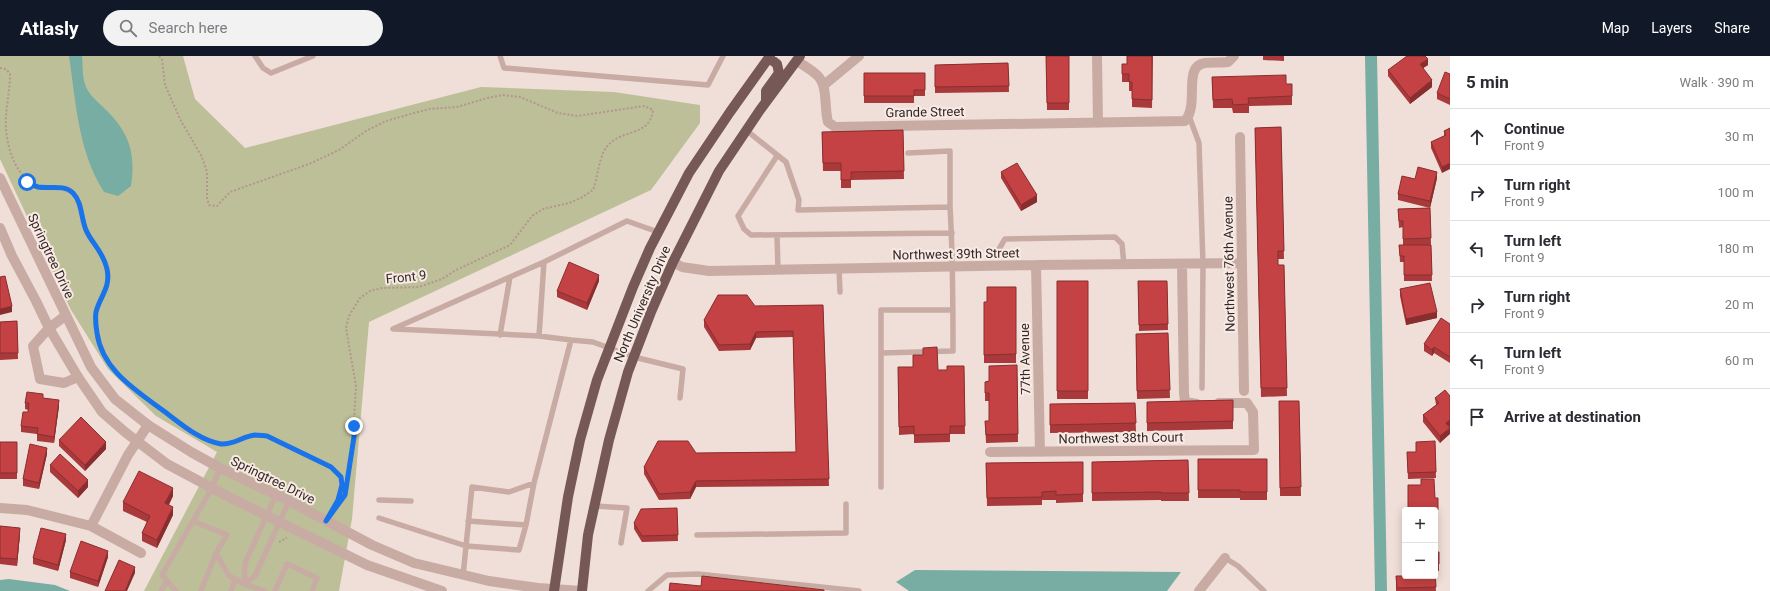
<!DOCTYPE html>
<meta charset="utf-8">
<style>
:root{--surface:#fff;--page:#f2f2f3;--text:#2b2b33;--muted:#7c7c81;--line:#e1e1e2;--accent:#111827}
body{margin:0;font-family:Roboto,sans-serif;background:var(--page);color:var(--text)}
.controls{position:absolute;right:12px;bottom:12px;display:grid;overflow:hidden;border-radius:4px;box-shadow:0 2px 10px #0003}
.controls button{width:36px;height:36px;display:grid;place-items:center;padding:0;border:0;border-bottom:1px solid var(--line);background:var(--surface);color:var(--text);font:20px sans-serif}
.stop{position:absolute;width:12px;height:12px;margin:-9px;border:3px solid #1a73e8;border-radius:50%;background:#fff}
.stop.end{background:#1a73e8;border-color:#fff;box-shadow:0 1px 4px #0008}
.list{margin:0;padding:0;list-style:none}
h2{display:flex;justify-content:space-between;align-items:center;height:52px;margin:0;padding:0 16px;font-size:17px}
h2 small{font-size:13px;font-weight:400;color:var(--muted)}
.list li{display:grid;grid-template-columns:26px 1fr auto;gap:12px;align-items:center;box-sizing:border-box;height:56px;padding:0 16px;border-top:1px solid var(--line)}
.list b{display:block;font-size:15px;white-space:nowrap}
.list p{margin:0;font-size:13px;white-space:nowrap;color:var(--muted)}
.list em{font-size:13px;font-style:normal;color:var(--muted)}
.icon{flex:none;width:22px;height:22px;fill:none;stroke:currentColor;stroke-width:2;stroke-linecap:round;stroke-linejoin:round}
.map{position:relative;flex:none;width:1450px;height:535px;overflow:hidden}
header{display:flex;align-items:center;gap:24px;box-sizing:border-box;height:56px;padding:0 20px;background:var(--accent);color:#fff}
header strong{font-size:19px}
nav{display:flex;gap:22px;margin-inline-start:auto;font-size:14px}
.search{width:280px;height:36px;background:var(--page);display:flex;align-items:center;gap:10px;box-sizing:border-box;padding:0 14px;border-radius:22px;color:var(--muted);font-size:15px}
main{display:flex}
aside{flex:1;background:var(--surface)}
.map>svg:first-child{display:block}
.green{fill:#bcbf98}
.water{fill:#77ada2}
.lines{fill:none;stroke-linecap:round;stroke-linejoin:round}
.canal{stroke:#77ada2;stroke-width:12}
.path{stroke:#b4958f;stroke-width:2;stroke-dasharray:2 2;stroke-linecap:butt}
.service{stroke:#c8aca4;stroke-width:5.5}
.minor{stroke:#c8aca4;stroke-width:10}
.tertiary{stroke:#c8aca4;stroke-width:10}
.primary{stroke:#765957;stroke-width:10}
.wall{fill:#a9393a}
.shaded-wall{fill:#892e2f}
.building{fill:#c44243;stroke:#892e2f}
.route{stroke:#1a73e8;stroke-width:5}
.labels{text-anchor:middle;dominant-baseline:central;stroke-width:4;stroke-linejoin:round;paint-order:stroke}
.street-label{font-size:13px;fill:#342726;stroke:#f8eae4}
</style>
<header>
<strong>Atlasly</strong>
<div class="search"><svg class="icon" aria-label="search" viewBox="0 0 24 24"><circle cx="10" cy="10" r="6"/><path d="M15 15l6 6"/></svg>Search here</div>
<nav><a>Map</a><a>Layers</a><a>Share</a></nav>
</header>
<main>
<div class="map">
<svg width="1450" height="535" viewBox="0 0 1450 535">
<rect width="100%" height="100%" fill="#f0dfd8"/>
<!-- green -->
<path class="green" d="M0,0H183L195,43L245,92L481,31L614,36L700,49V67L651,134L369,266L352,463L339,535H144L217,396L156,360L108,313L71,254L0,103Z"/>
<!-- water -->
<path class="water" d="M69,0H82C83,9 82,19 85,28C87,37 98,46 104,52C129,76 136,96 131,130L118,140L104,136C78,95 76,46 69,0Z
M915,514L1181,516L1167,535H909L896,526Z
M9,523L55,529L70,535H0V524Z"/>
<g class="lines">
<!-- canal -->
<path class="canal" d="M1371,0L1381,535"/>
<!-- path -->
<path class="path" d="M159,0L162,4L165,29L181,65L202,101L207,116V142L209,149L217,150L230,136L309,108L339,94L366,75L386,65L407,59L429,53L457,51L487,42L503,39L520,41L558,57L577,60L644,50L653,54C650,83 617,71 604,95C599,105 597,123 593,134L581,142L569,147L543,153L532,160L510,189L456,214L442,223L419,231L382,232L370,235L360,242L349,260L346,272L356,330L353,381L345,439L333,456
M0,12L6,13L10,18C10,32 7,46 6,60C4,88 16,131 49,132C61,132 71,131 77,144C81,153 81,164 85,173C88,180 94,184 97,190C104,201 108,215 108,227C107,237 99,246 97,256C94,265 96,279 99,289C105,316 193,383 221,387C234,390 243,381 255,379C259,379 264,380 267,380C282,387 334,410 340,421C347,431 336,447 331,455
M279,486L286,482H287"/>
<!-- service -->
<path class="service" d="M255,0L263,12L271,17L313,0
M500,0L504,12L708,29L723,0
M1189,60L1199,87L1203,208L1202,332
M746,74L786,106L799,144L798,154L950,151C953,199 953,247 953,295L881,297V254H953
M908,97L950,95V151
M777,100L738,160L744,173L751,179L952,177
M777,179L778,214
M999,193L1005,183L1115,181L1122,188L1124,209
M544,206L627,165L658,176
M839,213L840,236
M510,221L544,206L539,280
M393,273L510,221L500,279
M395,273L539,280L571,284
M881,297V431
M379,444L411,445
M595,450L627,452L621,487
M379,462L466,490L519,494L526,469
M193,465L212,432L220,412
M468,465L526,469L534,427
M697,479L846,477V448
M216,497L229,520L244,528L265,535
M1225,502L1238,510L1264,535
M463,520L472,431L509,436L534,427L571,284L593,286L634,301L683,313L680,342
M244,528L245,507L276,439
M244,528L255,520L289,445
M161,535L167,525
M176,535L162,519L193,465L227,479L216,497L201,535
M231,535L235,523
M275,535L287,508L317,522L312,535
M648,535L667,519L698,518L859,535"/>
<!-- minor -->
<path class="minor" d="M1097,0L1098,67
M797,5C803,9 812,14 818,20C828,31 824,51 828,66L835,71L1185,65C1200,48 1182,10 1205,7C1212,6 1220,7 1228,6L1234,0
M824,29L859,0
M1240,81L1244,335
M673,206L682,211L709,215L1036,209L1242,207
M1036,209L1040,396
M1182,209L1184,337L1185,346L1197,348
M65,260L49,272L33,290L40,323L64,327L78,321
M990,396L1254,394L1253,356L1247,347H1219
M0,452L27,454L91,470L141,497
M91,470L128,399L148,369
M1199,535L1225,502"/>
<!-- tertiary -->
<path class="tertiary" d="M0,122L91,311L115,343L148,369L191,396L220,412L289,445L372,489L414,507L489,525L538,532L582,535
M0,172L12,200L36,245L49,272L78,321L102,356L125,376L167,408L229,441L367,509L442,535"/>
<!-- primary -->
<path class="primary" d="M766,46V35L779,17L777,8L769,2
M554,535L568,441L580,384L597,324L633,231L650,192L689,117L730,56L770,0
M582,535L588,479L609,384L628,316L651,256L673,206L719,115L760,54L800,0"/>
</g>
<!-- wall -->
<path class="wall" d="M1046,0H1069V54H1047Z
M1153,0L1152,52L1132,51V35H1129V26H1122V8H1127Z
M1263,0H1284V5L1263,4Z
M1008,7L1009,36L935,37V9Z
M1428,9L1423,12L1432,31L1410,48L1388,20V14Z
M864,17H925V40H914V47H864Z
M1450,18V49L1437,43V37Z
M1212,21L1286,28H1292V49L1249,50V57H1233L1232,52H1213Z
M1281,71L1284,203H1278V209H1284L1287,340L1261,341L1255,72Z
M1450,72L1442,117L1431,92V86L1444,80V75Z
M903,74L904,123L851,124V132H841V115H823L822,76Z
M1001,116L1037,146L1021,155L1001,122Z
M1437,122L1430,152L1398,144V138L1415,123Z
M1430,152L1431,189H1403V171L1399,172L1398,153Z
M1399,189H1431L1432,225H1404V206H1400Z
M599,225L587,254L557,241V235Z
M1057,225H1088V343H1057Z
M1138,225H1167L1168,274L1139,275Z
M1016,231V307H984V246H987Z
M1400,233L1437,262L1406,269L1400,240Z
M823,249L829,430L696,431L690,443L659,444L644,418V411L696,397L796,396L793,281L756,282L750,294L719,295L704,271V264L755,250Z
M17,265L18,303L0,304V266Z
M1450,268V307L1434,297L1432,300L1424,295V288Z
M1168,277L1170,342L1137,343L1136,278Z
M1017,309L1018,386L986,387L985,365H989V345H985V326L989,325Z
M964,310L965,378H950V386L914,387V378L899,379L898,311L938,314H947Z
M1450,340V370L1440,387L1423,366V359L1436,349L1435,342Z
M43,342L59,350L54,387L37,385V378L21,376V370L28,356V354L25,353V347Z
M1233,344V373L1147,375V346Z
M1279,345H1299L1301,440H1280Z
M1135,347L1136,376L1050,377V348Z
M59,384L106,393L85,415L59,390Z
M1435,385L1436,422L1408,423L1407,396H1416Z
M0,386H17V423H0Z
M47,398L39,433L23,430V423Z
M1198,403H1267V444H1240V442H1198Z
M1188,404L1189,445H1161V444L1092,445V406Z
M1083,406V446L1056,447V444H1042V449L987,450L986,407Z
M50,409L88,431L78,442L50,416Z
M173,440L169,449L173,459L157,492L142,485V477L147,466L123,455V446Z
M1435,442H1438V460H1437V496H1439V515H1435Z
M677,452L678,485L642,486L634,473V467Z
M0,470L20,478L17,510L0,508Z
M66,484L58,515L33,508V502Z
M108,501L98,531L70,522V516Z
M1435,515L1436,535H1396V520H1405Z"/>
<!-- shaded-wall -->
<path class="shaded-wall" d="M1428,3V9L1420,14V8Z
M1432,24V31L1410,48V42Z
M1450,107V113L1442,117V111Z
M1437,116V122L1430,152V145Z
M1037,139V146L1021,155V149Z
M599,219V225L587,254V247Z
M12,250V256L0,259V253Z
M1437,256V262L1406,269V263Z
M756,276V282L750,294V288Z
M1434,291V297L1432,300V294Z
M59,344V350L54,387V381Z
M1450,364V370L1446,373V367Z
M1450,372V378L1440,387V380Z
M106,386V393L85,415V409Z
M47,392V398L39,433V427Z
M88,424V431L78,442V435Z
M696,425V431L690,443V436Z
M173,432V440L165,455V447Z
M173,451V459L157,492V484Z
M20,472V478L17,510V503Z
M66,478V484L58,515V509Z
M108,495V501L98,531V525Z
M135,511V517L127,535H125Z"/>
<!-- building -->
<path class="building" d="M1046,0H1069V47H1047Z
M1127,0H1152V44L1132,43V26H1129V18H1122V8H1127Z
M1407,0H1425L1428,3L1420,8L1432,24L1410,42L1388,14Z
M1008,7L1009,30L935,31V9Z
M1445,16L1450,18V43L1437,37Z
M864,17H925V34H914V40H864Z
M1286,19V28H1292V40L1248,42L1249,48L1233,49L1232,43L1213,44L1212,21Z
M1281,71L1284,195H1278V209H1284L1287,332H1261L1255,72Z
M1450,72V107L1442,111L1431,86L1446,79L1444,75Z
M903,74L904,115L851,116V124H841V107H823L822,76Z
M1017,107L1037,139L1021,149L1001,116Z
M1418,111L1437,116L1430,145L1398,138L1402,120L1415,123Z
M1430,152L1431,182L1403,183V165H1399L1398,153Z
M1399,189H1431L1432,219H1404V200H1400Z
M569,206L599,219L587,247L557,235Z
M5,220L12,250L0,253V221Z
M1057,225H1088V335H1057Z
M1138,225H1167L1168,268L1139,269Z
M1430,227L1437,256L1406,263L1400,233Z
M987,231H1016V298L984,299V246H987Z
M718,239H747L755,250L823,249L829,423L696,425L690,436L659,438L644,411L658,385H688L696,397L796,396L793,275L756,276L750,288L719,289L704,264Z
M1441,262L1450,268V301L1434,291L1432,294L1424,288Z
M17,265L18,297H0V266Z
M1168,277L1170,334L1137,335L1136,278Z
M937,291L938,314H947V310H964L965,370H950V378L914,379V370L899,371L898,311H913V299H923V292Z
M1017,309L1018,378L986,379L985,365H989V337H985V326L989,325V310Z
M1445,334L1450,340V364L1446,367L1450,372L1440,380L1423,359L1439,347L1435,342Z
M27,336L43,338V342L59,344L54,381L37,378L38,372L21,370L23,356H28L29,347H25Z
M1233,344V365L1147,367V346Z
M1279,345H1299L1301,431L1280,432Z
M1135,347L1136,367L1050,369V348Z
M81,361L106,386L85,409L59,384Z
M1435,385L1436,416L1408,417L1407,396H1416V386Z
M0,386H17V417H0Z
M30,388L47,392L39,427L23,423Z
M60,398L88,424L78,435L50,409Z
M1198,403H1267V436H1240V434H1198Z
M1188,404L1189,437H1161V436L1092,437V406Z
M1083,406V438L1056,439V435L1042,436V441L987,442L986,407Z
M139,415L173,432L165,447L173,451L157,484L142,477L150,460L123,446Z
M1421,423H1434L1435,442H1438V454H1408V429H1421Z
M677,452L678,479L642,480L634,467L641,453Z
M1435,460H1437V490H1435Z
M0,470L20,472L17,503L0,502Z
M41,472L66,478L58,509L33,502Z
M81,485L108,495L98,525L70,516Z
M1435,496H1439V508L1435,509Z
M119,504L135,511L125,535H105Z
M1435,515L1436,531L1397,532L1396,520H1435Z
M702,520L824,534V535H669L670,527L701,530Z"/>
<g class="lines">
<!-- route -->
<path class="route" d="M27,126C31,127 34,130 38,131C49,133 64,128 73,137C82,146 81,162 86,174C92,188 103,195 107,213C111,232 100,240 96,256C95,263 96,271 97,277C102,313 134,333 161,353C179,366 198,384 221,388C234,389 243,380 255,379C259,379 264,380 267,380L331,411L341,421L342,429L338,444L326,465L345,439L354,381V370"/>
</g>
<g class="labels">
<!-- street labels -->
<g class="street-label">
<text transform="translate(925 56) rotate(-1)">Grande Street</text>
<text transform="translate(956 198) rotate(-1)">Northwest 39th Street</text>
<text transform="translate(51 200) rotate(65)">Springtree Drive</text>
<text transform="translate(1229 208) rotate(-91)">Northwest 76th Avenue</text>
<text transform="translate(406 221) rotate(-6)">Front 9</text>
<text transform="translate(642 248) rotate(-67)">North University Drive</text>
<text transform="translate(1025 303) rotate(-91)">77th Avenue</text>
<text transform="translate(1121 382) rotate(-1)">Northwest 38th Court</text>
<text transform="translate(273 424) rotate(26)">Springtree Drive</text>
</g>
</g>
</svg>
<div class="controls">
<button>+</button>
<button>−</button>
</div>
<div class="stop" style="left:27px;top:126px"></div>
<div class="stop end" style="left:354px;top:370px"></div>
</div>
<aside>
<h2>5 min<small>Walk · 390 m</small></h2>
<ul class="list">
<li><svg class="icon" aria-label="ahead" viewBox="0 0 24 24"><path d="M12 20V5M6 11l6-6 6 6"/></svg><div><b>Continue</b><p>Front 9</p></div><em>30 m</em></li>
<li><svg class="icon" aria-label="right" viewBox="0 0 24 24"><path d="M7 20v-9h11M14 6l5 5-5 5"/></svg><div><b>Turn right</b><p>Front 9</p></div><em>100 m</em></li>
<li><svg class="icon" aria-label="left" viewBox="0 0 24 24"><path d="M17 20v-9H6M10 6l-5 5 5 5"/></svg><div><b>Turn left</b><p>Front 9</p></div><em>180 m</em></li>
<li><svg class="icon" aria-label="right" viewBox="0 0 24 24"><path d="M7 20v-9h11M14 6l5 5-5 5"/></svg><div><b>Turn right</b><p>Front 9</p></div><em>20 m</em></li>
<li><svg class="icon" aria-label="left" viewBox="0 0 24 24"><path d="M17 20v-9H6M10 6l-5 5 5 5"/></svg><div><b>Turn left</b><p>Front 9</p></div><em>60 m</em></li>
<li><svg class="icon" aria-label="arrive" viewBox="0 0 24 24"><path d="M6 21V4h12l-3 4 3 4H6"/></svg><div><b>Arrive at destination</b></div></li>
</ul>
</aside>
</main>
